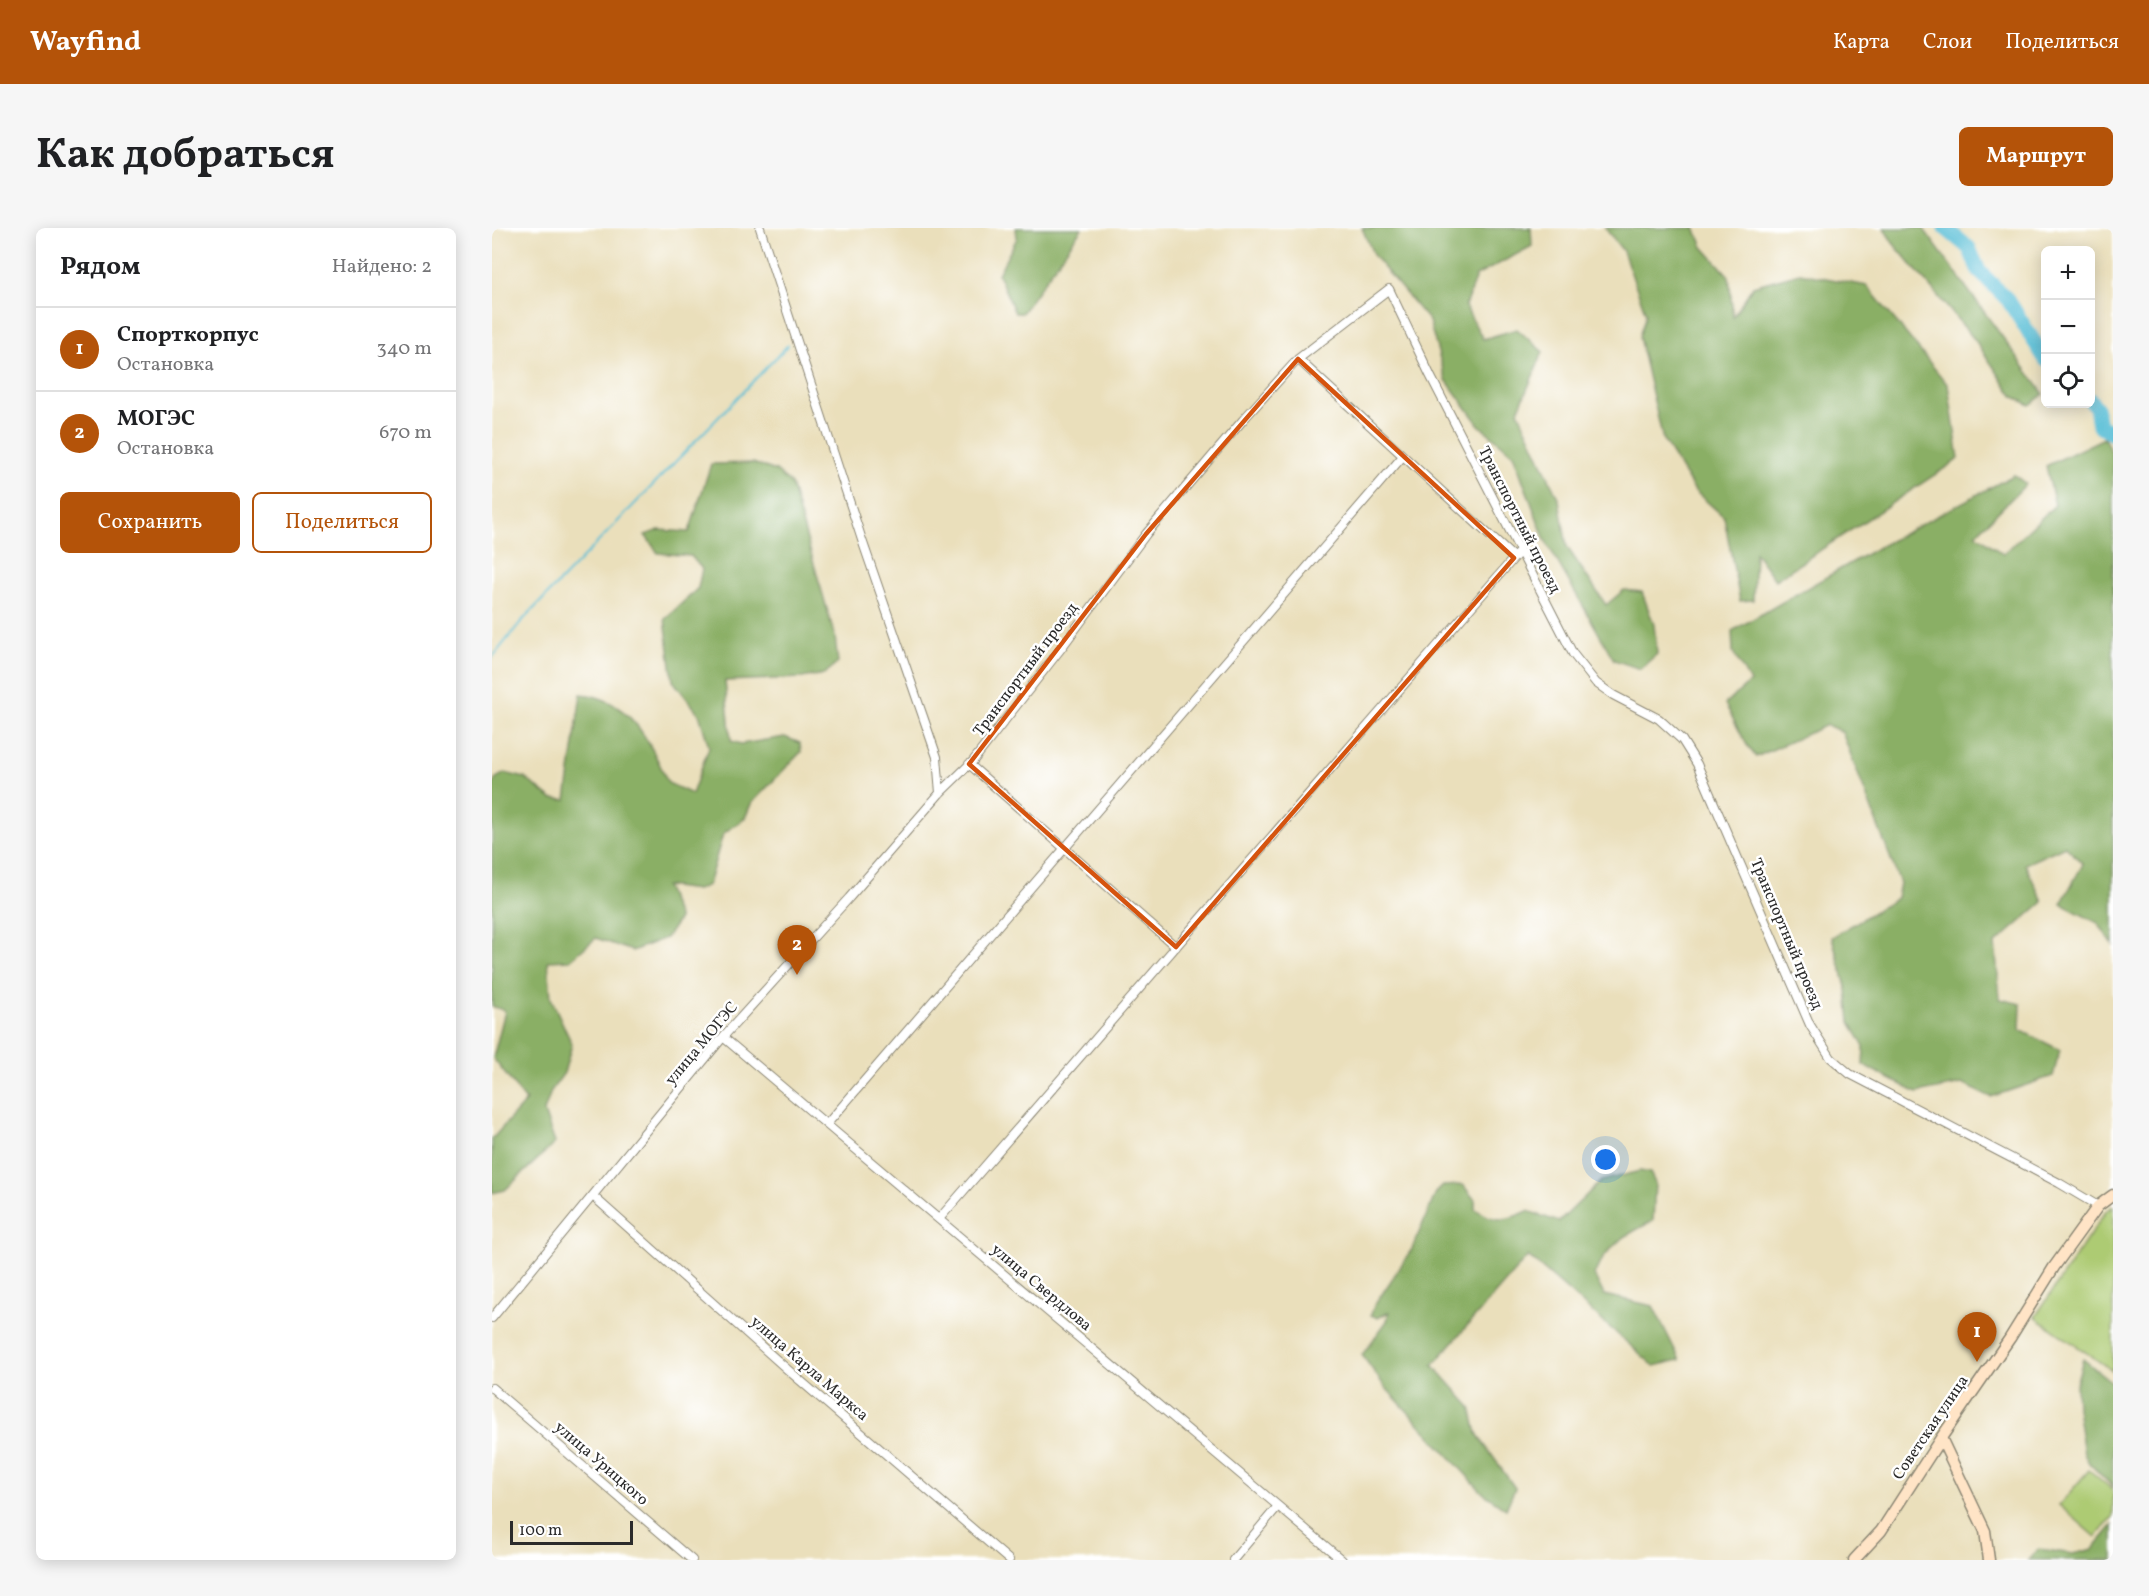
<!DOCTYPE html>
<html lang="ru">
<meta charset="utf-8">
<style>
:root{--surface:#fff;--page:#f6f6f6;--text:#202124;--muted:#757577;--line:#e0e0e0;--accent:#b45309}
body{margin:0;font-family:Vollkorn,serif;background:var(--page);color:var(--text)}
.controls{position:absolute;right:18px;top:18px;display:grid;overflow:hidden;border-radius:9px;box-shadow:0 3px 15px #0003}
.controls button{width:54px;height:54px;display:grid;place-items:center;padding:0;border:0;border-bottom:2px solid var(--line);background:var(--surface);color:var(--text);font:30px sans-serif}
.scale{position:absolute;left:18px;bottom:15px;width:123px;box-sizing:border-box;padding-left:6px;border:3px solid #2b2b2b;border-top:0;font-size:16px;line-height:21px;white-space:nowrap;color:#2b2b2b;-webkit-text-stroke:4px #fff;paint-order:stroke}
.you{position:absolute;left:1114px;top:932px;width:21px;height:21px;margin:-15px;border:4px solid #fff;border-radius:50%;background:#1a73e8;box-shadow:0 0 0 9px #1a73e833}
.badge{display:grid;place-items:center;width:39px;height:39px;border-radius:50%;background:var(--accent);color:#fff;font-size:20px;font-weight:700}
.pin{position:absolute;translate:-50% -50px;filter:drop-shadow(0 2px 3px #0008)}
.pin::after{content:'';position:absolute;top:32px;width:21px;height:18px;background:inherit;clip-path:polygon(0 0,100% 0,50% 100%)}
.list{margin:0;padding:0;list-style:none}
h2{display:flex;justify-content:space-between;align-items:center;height:78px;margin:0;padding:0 24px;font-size:26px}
h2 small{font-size:20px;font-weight:400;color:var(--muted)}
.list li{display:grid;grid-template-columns:39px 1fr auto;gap:18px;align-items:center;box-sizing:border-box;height:84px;padding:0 24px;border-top:2px solid var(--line)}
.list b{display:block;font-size:22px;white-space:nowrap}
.list p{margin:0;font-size:20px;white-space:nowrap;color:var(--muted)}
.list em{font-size:20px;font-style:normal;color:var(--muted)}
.actions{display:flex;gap:12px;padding:18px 24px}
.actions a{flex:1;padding:14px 0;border:2px solid var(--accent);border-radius:9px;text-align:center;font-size:21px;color:var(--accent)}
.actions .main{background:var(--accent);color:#fff}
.icon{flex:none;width:33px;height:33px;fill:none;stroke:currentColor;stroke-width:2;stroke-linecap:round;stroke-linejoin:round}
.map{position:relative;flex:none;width:1621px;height:1332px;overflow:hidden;border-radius:9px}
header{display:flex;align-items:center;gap:36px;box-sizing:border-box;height:84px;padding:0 30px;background:var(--accent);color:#fff}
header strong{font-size:28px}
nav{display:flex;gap:33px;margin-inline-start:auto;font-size:21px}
.intro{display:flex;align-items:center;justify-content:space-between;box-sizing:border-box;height:144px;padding:0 36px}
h1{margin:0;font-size:42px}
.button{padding:15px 27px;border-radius:9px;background:var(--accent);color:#fff;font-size:21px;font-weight:700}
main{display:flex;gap:36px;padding:0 36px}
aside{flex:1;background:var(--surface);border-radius:9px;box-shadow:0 3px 15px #0003}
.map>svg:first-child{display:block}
.green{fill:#adcb73;stroke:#6c7b4f;stroke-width:1.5}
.forest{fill:#8aaf65;stroke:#5a6d48;stroke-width:1.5}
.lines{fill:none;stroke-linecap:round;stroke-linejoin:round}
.stream{stroke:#58bed6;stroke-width:2}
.river{stroke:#58bed6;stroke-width:15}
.street-casing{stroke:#8a8573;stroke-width:10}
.secondary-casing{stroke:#8a8573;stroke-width:13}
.street{stroke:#fff;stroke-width:8}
.secondary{stroke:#ffe4c6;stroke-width:10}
.marked{fill:none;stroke:#d5540f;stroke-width:4.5;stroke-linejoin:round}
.labels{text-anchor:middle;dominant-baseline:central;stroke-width:5;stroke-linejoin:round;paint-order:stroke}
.street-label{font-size:16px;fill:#2b2b2b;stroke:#fff}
</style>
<header>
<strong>Wayfind</strong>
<nav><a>Карта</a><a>Слои</a><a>Поделиться</a></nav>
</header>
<div class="intro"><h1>Как добраться</h1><a class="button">Маршрут</a></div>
<main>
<aside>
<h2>Рядом<small>Найдено: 2</small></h2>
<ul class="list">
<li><span class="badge">1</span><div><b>Спорткорпус</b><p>Остановка</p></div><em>340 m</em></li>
<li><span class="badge">2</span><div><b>МОГЭС</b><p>Остановка</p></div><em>670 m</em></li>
</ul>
<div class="actions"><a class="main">Сохранить</a><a>Поделиться</a></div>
</aside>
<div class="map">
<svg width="1621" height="1332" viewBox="0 0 1621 1332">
<rect width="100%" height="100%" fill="#fff"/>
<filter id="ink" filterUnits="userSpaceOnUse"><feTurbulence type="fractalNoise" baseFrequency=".0167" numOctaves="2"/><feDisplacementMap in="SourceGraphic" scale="12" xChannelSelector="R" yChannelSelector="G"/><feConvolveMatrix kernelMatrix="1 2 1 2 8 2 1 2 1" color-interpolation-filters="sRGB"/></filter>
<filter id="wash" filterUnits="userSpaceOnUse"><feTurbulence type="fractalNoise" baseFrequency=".008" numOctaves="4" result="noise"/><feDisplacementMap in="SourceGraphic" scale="24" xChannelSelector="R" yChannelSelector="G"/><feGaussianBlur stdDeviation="1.35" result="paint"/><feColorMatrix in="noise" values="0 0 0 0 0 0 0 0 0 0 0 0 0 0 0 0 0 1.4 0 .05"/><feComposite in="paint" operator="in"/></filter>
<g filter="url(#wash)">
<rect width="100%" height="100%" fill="#eadfbb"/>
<!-- green -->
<path class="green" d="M1621,978V1143L1543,1089L1614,983Z
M1597,1242L1621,1262V1289L1604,1309L1567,1277Z"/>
<!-- forest -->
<path class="forest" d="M524,0H590L530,85H523L506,46L525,10Z
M870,0H1039L1040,18L984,48L973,78L991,111L1025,101L1051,124L1026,183L1067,272L1075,319L1114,377L1132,362L1150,364L1162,397L1165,426L1148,441L1122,432L1053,312L1021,226L987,197L954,152L937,93L882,28Z
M1113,0H1203L1211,19L1237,48L1241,89L1261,58L1308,45L1375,58L1456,157L1467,231L1283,352L1263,324L1261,372L1248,373L1232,289L1203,263L1171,212L1147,109L1154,86L1131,23Z
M1392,0H1431L1552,166L1538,177L1522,169L1483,112L1401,15Z
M1612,210L1621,227V717L1606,695L1569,676L1591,636L1573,618L1533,636L1551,674L1503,716L1508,771L1529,776L1528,802L1568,822L1561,848L1499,869L1470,856L1425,865L1371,837L1372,819L1358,794L1355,762L1340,709L1405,670L1408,655L1350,504L1335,497L1264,529L1255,517L1233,476L1258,454L1241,424L1240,403L1385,320L1522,247L1534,256L1484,306L1511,326L1563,277L1554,238Z
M261,235L284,243L299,256L343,409L346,435L332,446L310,450L233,453L239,513L249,516L293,509L308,515L309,524L259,576L253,590L231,606L216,657L205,662L173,658L187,691L174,710L140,723L104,710L78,732L56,733L59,770L80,816L72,845L59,863L52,884L63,915L13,962L0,965V911L34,873L1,830L13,783L0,778V559L4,550L13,545L33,550L60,571L74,572L89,466C138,470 159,515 176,555L200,566L217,519L207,486L181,453L173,391L206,360L210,341L199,328L166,325L153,307L167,302L197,304L219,236Z
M1148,943L1158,945L1163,955L1161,993C1133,1007 1115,1017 1102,1047L1112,1067L1161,1078L1188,1132L1162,1138L1036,1028L941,1137L979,1179L985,1206L1023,1260L1014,1281L991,1265L893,1159L870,1127L895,1093L897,1084L886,1090L879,1087L882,1078L920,1021L944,965L951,958L971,957L983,972V981C1004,995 1014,993 1036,983L1067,994L1109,953Z
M1591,1131L1621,1155V1259L1597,1235L1592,1225L1585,1180L1584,1156Z
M1621,1297V1332H1536L1547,1321L1581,1326L1601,1321Z"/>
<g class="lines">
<!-- stream -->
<path class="stream" d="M0,430L28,395L296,117"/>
<!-- river -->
<path class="river" d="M1453,0L1477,20L1487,43L1516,72L1554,132
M1598,172L1604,179L1607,198L1621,205"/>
</g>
</g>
<g filter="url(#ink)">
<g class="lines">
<!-- street casing -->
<g class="street-casing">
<path id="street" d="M268,0L370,312L445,529L448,565
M806,131L1022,330
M477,536L684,719
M231,809L850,1332
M335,896L911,228
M102,969L296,1142L517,1332
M447,991L1028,323
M0,1090L231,809L357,670L448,565L481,533L567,423L654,306L751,192L806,131L897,61L938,147L1081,426L1104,455L1121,467L1167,491L1190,512L1205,536L1318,797L1339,830L1358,846L1567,955L1606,978
M0,1160L200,1332
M741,1332L786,1278"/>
</g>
<!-- secondary casing -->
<g class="secondary-casing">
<path id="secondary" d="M1449,1210L1493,1303L1497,1332
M1362,1332L1389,1303L1449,1210L1518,1110L1562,1039L1606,978L1621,967"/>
</g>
<!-- street -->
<use href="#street" class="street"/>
<!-- secondary -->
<use href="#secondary" class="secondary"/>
</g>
</g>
<!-- marked area -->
<path class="marked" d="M806,131L1022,330L684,719L477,536L654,306Z"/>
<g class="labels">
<!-- street labels -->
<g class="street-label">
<text transform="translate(1027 292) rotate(63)">Транспортный проезд</text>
<text transform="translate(534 442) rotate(-53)">Транспортный проезд</text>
<text transform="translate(1294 706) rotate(67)">Транспортный проезд</text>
<text transform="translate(210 816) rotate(-50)">улица МОГЭС</text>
<text transform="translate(549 1060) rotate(40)">улица Свердлова</text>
<text transform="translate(317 1141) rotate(41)">улица Карла Маркса</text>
<text transform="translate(1439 1200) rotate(-56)">Советская улица</text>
<text transform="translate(109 1236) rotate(41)">улица Урицкого</text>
</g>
</g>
</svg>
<div class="controls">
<button>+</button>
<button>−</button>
<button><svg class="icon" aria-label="locate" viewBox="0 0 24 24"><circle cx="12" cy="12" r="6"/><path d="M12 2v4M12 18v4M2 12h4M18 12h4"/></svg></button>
</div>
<div class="scale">100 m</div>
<div class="you"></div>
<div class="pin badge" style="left:1485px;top:1134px">1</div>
<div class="pin badge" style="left:305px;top:747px">2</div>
</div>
</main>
